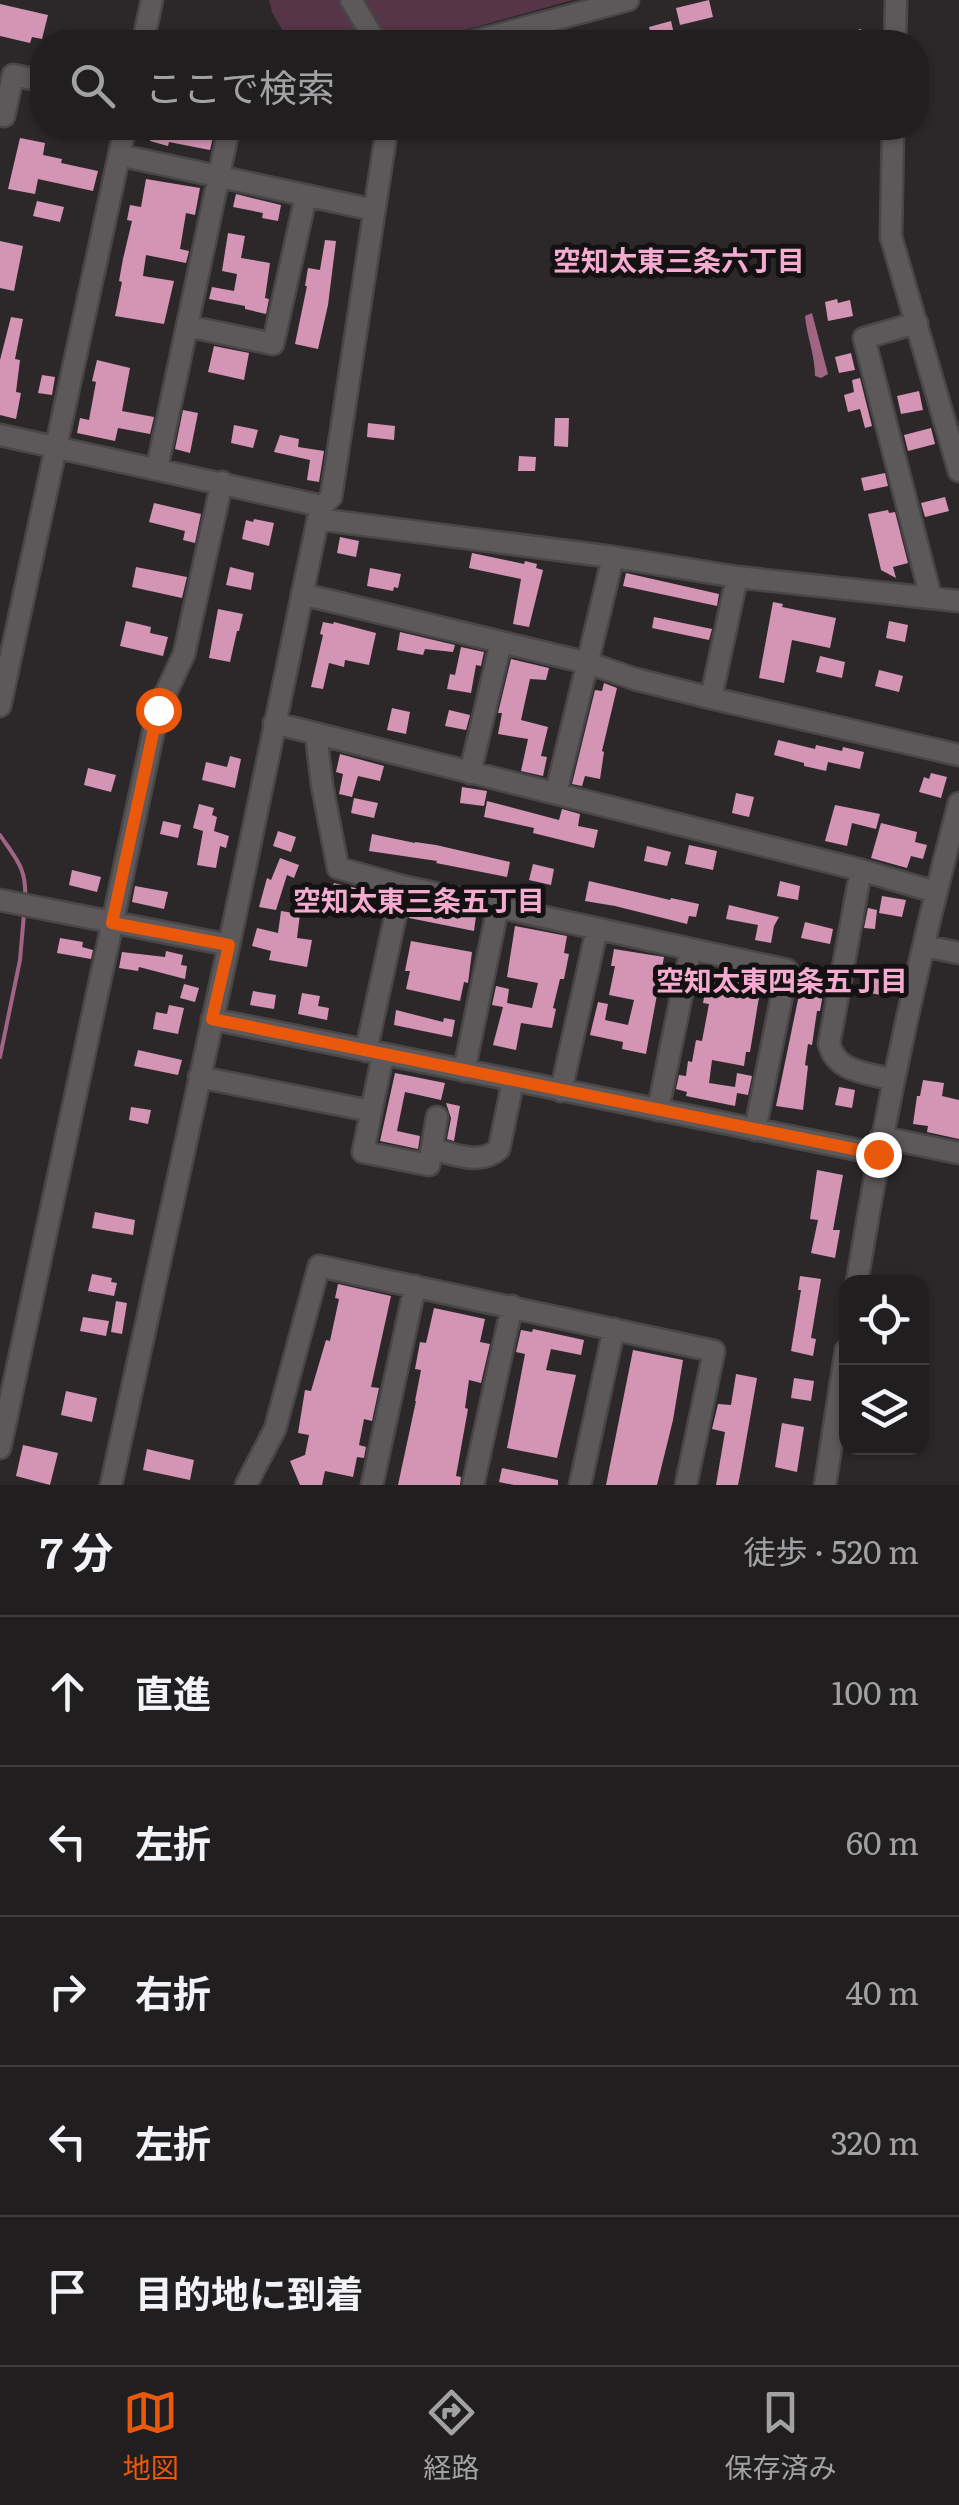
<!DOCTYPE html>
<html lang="ja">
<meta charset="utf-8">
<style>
:root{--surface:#211e20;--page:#2d2b2d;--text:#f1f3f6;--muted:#a2a2a5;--line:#3e3c3e;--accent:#ea580c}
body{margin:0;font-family:Literata,"Noto Sans JP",serif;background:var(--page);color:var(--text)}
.controls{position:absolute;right:30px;bottom:30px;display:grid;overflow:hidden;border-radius:20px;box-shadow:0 2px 8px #0004}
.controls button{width:90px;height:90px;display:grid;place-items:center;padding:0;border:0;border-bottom:2px solid var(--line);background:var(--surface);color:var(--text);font:50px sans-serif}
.stop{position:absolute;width:30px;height:30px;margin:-22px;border:8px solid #ea580c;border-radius:50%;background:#fff}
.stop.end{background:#ea580c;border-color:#fff;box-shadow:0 2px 10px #0008}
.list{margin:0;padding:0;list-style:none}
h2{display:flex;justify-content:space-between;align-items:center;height:130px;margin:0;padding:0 40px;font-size:42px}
h2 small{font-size:32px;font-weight:400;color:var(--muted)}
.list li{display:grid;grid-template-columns:65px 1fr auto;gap:30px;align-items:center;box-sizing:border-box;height:150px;padding:0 40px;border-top:2px solid var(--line)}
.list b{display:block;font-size:38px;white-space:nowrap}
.list em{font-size:32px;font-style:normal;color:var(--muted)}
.icon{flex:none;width:55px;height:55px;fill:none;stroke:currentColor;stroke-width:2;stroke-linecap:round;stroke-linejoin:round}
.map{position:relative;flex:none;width:959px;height:1485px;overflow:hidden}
.search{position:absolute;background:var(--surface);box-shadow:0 2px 8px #0004;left:30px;right:30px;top:30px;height:110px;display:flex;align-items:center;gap:25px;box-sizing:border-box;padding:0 35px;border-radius:40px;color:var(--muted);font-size:38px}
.sheet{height:880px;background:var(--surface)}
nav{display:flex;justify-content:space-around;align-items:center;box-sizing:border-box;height:140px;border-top:2px solid var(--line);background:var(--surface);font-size:28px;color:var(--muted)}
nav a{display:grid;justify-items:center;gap:5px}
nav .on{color:var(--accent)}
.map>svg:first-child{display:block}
.green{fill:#563546}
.water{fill:#a16584}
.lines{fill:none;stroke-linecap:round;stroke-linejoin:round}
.stream{stroke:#a16584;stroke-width:4}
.building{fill:#d494b4}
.minor-casing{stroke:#494647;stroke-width:25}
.minor{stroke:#5d595b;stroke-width:20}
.route{stroke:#ea580c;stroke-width:12}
.labels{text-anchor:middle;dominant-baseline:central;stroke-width:10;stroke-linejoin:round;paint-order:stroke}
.neighbourhood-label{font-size:28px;font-weight:bold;fill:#f5aad0;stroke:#131112}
</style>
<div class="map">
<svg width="959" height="1485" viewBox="0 0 959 1485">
<rect width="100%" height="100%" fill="#2c282a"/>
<!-- green -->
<path class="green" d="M269,0H573L421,42H289L272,12Z"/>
<!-- water -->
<path class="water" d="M812,313L828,374L821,378L815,376C815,355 807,337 805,316Z"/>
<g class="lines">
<!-- stream -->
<path class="stream" d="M0,835C16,859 27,868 25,899
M0,1057L20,960L24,914"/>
</g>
<!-- building -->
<path class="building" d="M709,0L713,17L680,25L676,8Z
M0,4L48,15L42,39L32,37L30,43L0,36Z
M671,21L674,34L652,40L649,27Z
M861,29L865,42H826V39Z
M153,128H215L210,150L169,142L168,146L150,141Z
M20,138L45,143L43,155L62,159L61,163L98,171L93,191L38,179L35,194L8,189Z
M146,179L200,188L195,215L186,213L180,249L189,251L186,263L146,255L143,276L174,281L164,324L115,316L122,282L119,281L123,259L132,221L127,220L130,205L141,207Z
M236,194L281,205L278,221L262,218L263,213L233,207Z
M37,201L64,207L60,222L33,216Z
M228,233L245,236L241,258L270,263L265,298L269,299L266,314L245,309V306L209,299L212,287L234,291L237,274L222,271Z
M325,240L336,241L328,305L318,349L295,344L307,286H305L308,268L320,270Z
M0,241L23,246L14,291L0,288Z
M837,299L838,303L850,300L853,316L828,321L825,302Z
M11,317L23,319L15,359L20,360L16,392L21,393L16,419L0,415V360Z
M214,346L249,353L244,380L208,372Z
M851,353L855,370L839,373L835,357Z
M97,360L130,368L122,411L154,417L150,434L118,428L115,441L77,433L80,418L89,420L96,382L92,381Z
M42,375L55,377L52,395L38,393Z
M860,378L872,426L865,428L860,409L848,412L844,395L854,392L852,380Z
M919,391L923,410L901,414L897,396Z
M183,410L198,413L190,453L175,449Z
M555,418H569L568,447L554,446Z
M368,423L395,426L394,440L367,437Z
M234,425L258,430L253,448L231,443Z
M931,428L935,444L908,451L904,435Z
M280,435L299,439L298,447L324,451L319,482L307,480L310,460L274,452Z
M519,456L536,457L535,471H518Z
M885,473L888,486L864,491L861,478Z
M945,497L949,511L925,517L921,503Z
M154,503L201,514L195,543L183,540L185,531L149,522Z
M888,510L889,513L895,512L908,563L893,567L896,578L881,570L868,514Z
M254,519L274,523L269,546L242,539L246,520L253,522Z
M340,537L359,541L356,557L337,553Z
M472,553L524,564L525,561L537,564L536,568L543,570L529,627L513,624L521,579L469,568Z
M136,567L187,577L182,598L132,587Z
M230,567L254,573L251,590L226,585Z
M370,568L401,574L398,588L394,587L393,591L367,586Z
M626,573L719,594L717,606L623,586Z
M773,602L783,604L782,607L836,618L830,648L792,640L784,683L759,678Z
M218,609L243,614L239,631H237L230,662L209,658Z
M654,617L712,629L709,640L652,628Z
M126,621L151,627L150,633L168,637L163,656L120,646Z
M889,621L908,625L905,642L886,638Z
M323,622L333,624L334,622L376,633L369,665L345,660L344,667L329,663L323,689L311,687L323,635L320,634Z
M400,632L455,645L453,652L425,649L423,655L397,650Z
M461,647L484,652L481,666L476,665L471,693L447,689L450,674L455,675Z
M820,656L845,662L842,678L816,672Z
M511,659L549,668L546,680L530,679L521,720L548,727L541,756L547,757L543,776L521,771L528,739L498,734L502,713H498Z
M879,670L903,676L899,692L875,686Z
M604,683L617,688L602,751L604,752L600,779L585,776L582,786L572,784L595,690L602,691Z
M392,708L410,712L406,734L387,730Z
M449,710L470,715L466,730L445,726Z
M778,740L815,749L816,745L842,751L843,747L864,752L860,769L828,762L826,771L804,766V763L774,755Z
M340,754L384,766L380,781L358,776L352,797L339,794L343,774L336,772Z
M230,756L241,759L235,788L202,780L206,762L227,767Z
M88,768L116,775L111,792L84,785Z
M931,773L947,777L941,798L919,792L924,777L929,779Z
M462,787L487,791L484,806L460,803Z
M736,793L754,797L749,817L732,813Z
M354,798L378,803L374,818L351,813Z
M487,801L559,820L562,809L580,814L578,826L598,830L594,848L533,833L534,828L484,817Z
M199,804L214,808L212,815L217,817L214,831L229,836L226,848L220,846L216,868L197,865L203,831L193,828Z
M835,805L880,814L876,829L852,823L847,846L825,841Z
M163,821L181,825L178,838L160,834Z
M881,823L917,832L915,842L927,845L923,859L911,856L907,868L871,858Z
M278,831L296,837L291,852L273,846Z
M372,834L415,843V842L436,845L510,862L507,877L436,863L437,861L369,851Z
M689,845L717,851L713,870L685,864Z
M647,846L671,852L667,866L644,861Z
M280,858L299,865L294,878L287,875L276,910L259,907L267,878L271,880Z
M533,864L554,869L551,885L529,880Z
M72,870L101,877L97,892L69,885Z
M589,881L670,900L671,898L699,904L696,917L689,916L687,924L615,906L585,901Z
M780,881L800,886L798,900L777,896Z
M334,883L368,891L365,906L331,898Z
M135,886L168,892L164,909L132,902Z
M882,896L906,900L902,917L879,913Z
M729,905L779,917L774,926L771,943L755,940L758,925L726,919Z
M411,908L476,916L474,931L409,918Z
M868,908L877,910L875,929L864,928Z
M281,911L300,914L297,938L312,940L307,967L269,960L271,951L252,946L257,928L278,933Z
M805,922L833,929L830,944L801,938Z
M515,926L567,936L564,953L569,954L564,979H560L553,1008L556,1009L552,1028L521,1023L516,1050L493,1045L503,1007L492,1005L496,986L509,989L507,1003L532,1008L538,983L507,977Z
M60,938L83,942L82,947L93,950L91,959L57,953Z
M411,941L472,952L468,983L464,982L460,1001L406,989L410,971H405Z
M614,949L664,957L646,1054L622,1049L623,1042L590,1035L598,1002L608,1004L605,1020L628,1025L634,1000L609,995L615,966H611Z
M166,951L183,955L181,965L187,966L185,979L139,967L138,971L119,968L122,952L165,957Z
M717,970L762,979L750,1052H746L744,1066L712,1060L709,1083L735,1087L737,1073L752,1076L748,1095L737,1093L735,1106L686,1096L687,1092L676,1089L679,1075L686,1076L688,1061L692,1062L696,1040L702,1041L709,1004L703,1003L707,981L715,982Z
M861,976L883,980L881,995L859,991Z
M184,984L199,988L195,1002L180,998Z
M800,990L823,994L820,1011H817L812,1045L808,1044L805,1065L808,1066L803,1110L776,1106Z
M253,991L276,995L274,1009L250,1005Z
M302,993L320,996L318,1006L329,1008L327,1020L298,1014Z
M169,1005L184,1008L178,1034L153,1029L156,1012L167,1014Z
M396,1010L443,1022L444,1018L455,1020L452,1037L394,1025Z
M138,1050L182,1060L178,1075L134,1066Z
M395,1073L445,1083L441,1100L405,1092L397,1131L420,1136L418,1149L380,1141Z
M923,1080L944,1083L942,1096L959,1100V1139L927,1132L928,1126L913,1124L917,1096H920Z
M839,1087L855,1090L852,1108L835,1105Z
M446,1103L460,1106L454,1141L447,1139L451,1118Z
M131,1107L151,1110L148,1124L129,1120Z
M817,1170L843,1175L833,1230H840L835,1258L811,1253L818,1220L810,1219Z
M95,1212L135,1220L133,1235L92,1228Z
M92,1274L112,1278L111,1282L117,1283L114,1296L88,1291Z
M800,1276L821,1279L811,1338L816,1339L813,1356L791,1351L801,1290H798Z
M338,1284L391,1296L371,1387L379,1388L372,1421L364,1419L359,1445L366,1447L364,1458L357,1457L353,1477L325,1471L322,1485H300L290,1461L305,1455L309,1435L298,1433L305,1390L311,1391L326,1340L330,1341L339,1299L335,1298Z
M116,1301L127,1303L122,1334L111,1332Z
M434,1308L485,1319L480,1342L490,1344L481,1383L469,1380L465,1408L468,1409L456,1476L461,1477L460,1485H398L416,1401H415L421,1370L415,1369L420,1342L426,1343Z
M83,1317L109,1321L106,1336L80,1331Z
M533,1329L584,1340L581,1355L551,1349L546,1370L576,1375L557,1458L507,1448L525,1354L516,1352L521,1330L532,1332Z
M633,1350L683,1360L673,1420L657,1485H606Z
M736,1374L757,1378L741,1470L738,1485H716L725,1432L712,1429L718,1404L731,1405Z
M794,1378L814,1381L811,1401L791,1398Z
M66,1391L97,1398L92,1422L61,1415Z
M782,1423L804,1427L797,1472L775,1467Z
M23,1445L58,1453L50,1485L16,1476Z
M147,1449L194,1460L190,1480L143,1470Z
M502,1468L558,1480V1485H514L499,1482Z"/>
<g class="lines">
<!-- minor casing -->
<g class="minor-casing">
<path id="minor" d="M351,0L376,42
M143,42L152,0
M471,42L628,0
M895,42L896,0
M0,115L4,116L13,75L42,81
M893,128L891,237L959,471
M119,155L374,210
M917,323L864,338L931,598
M187,326L273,344L306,196
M0,435L322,506
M157,468L229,128
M318,519L613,557L737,577L959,601
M302,594L588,663L635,679L711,698L959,755
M711,698L737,577
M0,706L125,128
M274,723L861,870L935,892
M316,734L322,785L338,868L402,886L787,970L755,1130
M470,773L501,642
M556,793L613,557
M861,870L829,1044C837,1073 866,1072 893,1080
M0,900L229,945
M924,946L959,953
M212,1019L878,1154
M366,1051L402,886
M383,1054L363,1152L429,1165L437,1117
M464,1071L498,907
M199,1077L371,1111
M561,1091L597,929
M658,1110L691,949
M881,1137L959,1153
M432,1149C454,1154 480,1166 499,1149L513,1081
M857,1282C883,1121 917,962 959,803
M0,1448L158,710L184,654L222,482
M111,1485L229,945L318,519L322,506L331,497L387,128
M246,1485L275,1429L319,1266L714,1351L686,1485
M372,1485L415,1286
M473,1485L512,1306
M580,1485L614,1329
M825,1485L846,1350"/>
</g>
<!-- minor -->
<use href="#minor" class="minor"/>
</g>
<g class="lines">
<!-- route -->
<path class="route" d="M158,710L112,923L229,945L212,1019L878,1154"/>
</g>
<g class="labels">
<!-- neighbourhood labels -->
<g class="neighbourhood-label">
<text x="679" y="259">空知太東三条六丁目</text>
<text x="419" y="899">空知太東三条五丁目</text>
<text x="782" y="979">空知太東四条五丁目</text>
</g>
</g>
</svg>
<div class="controls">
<button><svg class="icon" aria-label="locate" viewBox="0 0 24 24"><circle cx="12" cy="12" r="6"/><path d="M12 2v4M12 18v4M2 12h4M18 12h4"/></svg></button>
<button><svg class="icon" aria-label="layers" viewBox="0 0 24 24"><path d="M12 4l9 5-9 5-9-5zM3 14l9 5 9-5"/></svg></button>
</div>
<div class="stop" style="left:158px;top:710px"></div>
<div class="stop end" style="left:878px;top:1154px"></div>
<div class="search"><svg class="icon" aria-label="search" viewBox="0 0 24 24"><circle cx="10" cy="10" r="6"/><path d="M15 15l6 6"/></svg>ここで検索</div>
</div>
<section class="sheet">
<h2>7 分<small>徒歩 · 520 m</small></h2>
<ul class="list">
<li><svg class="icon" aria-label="ahead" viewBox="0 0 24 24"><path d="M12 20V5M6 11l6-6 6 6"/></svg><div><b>直進</b></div><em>100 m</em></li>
<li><svg class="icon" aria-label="left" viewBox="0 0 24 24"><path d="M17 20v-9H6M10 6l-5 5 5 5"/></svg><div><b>左折</b></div><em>60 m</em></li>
<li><svg class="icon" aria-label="right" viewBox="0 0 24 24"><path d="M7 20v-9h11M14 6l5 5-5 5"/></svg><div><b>右折</b></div><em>40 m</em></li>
<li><svg class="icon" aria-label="left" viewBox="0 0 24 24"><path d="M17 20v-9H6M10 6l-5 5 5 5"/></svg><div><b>左折</b></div><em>320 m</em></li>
<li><svg class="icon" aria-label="arrive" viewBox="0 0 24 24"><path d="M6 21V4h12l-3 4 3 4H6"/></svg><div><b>目的地に到着</b></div></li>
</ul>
</section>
<nav>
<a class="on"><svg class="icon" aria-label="map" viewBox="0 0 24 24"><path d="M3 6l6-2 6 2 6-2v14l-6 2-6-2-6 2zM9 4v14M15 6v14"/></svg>地図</a>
<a><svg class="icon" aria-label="directions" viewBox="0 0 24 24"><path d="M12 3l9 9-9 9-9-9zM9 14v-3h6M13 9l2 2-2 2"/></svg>経路</a>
<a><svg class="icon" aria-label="saved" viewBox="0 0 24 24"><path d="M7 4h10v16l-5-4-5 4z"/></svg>保存済み</a>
</nav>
